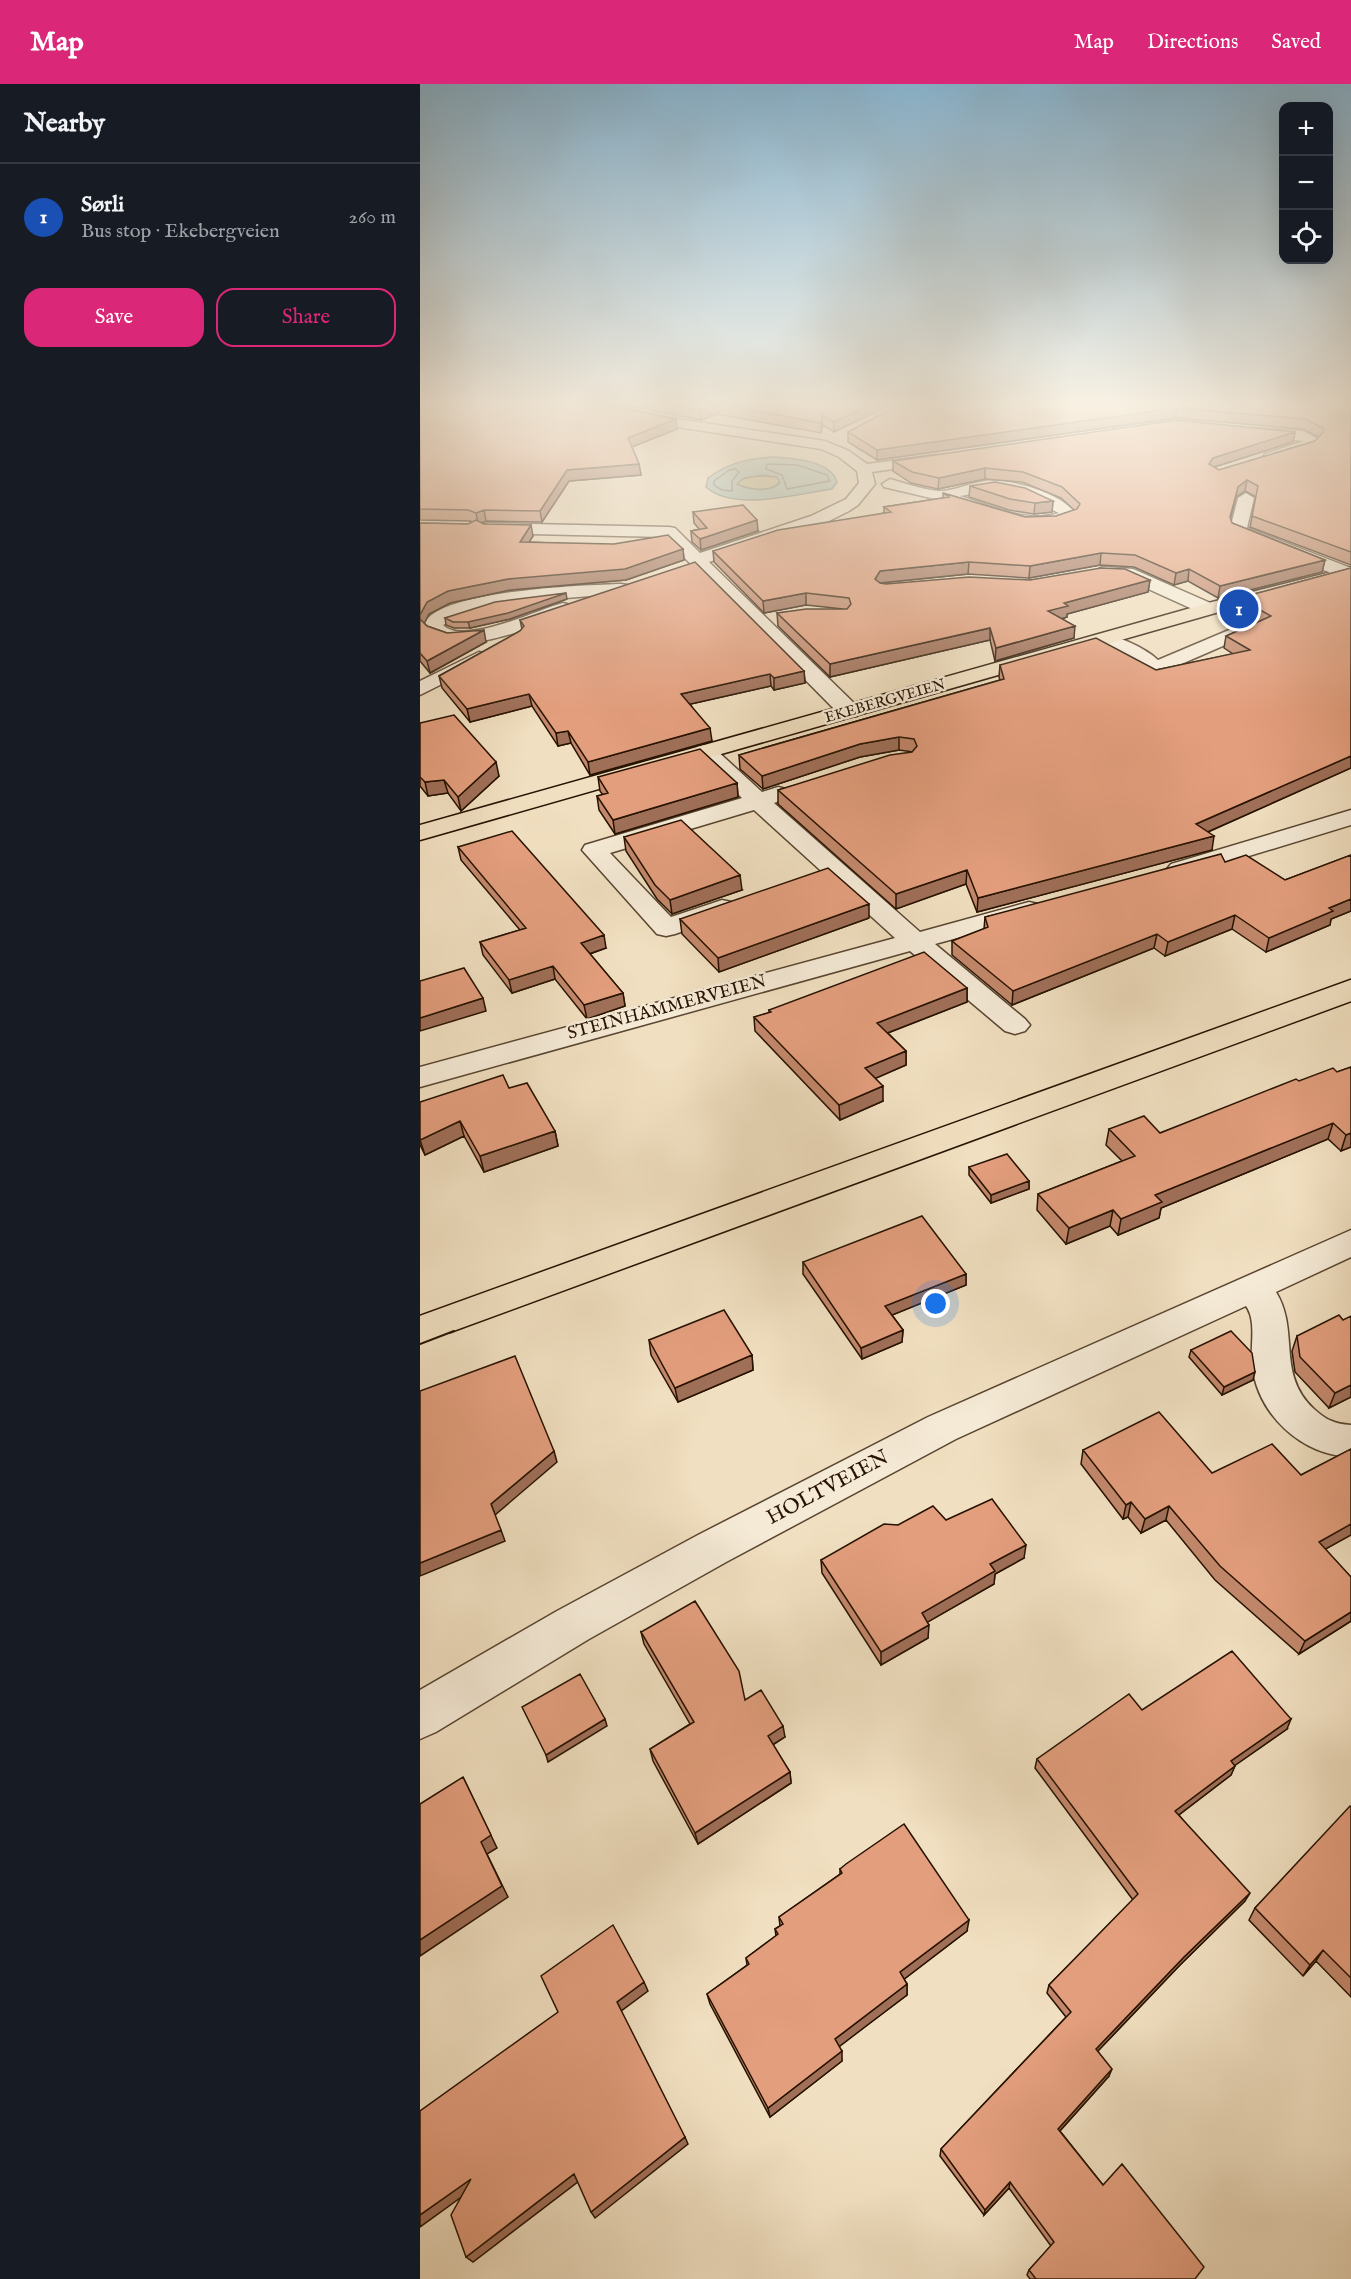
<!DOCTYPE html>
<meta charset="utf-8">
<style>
:root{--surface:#171b24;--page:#20242c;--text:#f1f3f6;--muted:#9ea1a6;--line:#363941;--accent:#db2777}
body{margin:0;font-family:"IM FELL English",serif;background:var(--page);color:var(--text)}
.controls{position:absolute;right:18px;top:18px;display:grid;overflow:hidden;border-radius:12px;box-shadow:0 6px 24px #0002}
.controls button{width:54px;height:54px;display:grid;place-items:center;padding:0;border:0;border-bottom:2px solid var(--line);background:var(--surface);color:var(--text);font:30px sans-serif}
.you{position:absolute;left:516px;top:1220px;width:21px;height:21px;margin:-15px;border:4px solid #fff;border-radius:50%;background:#1a73e8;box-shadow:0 0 0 9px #1a73e833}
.badge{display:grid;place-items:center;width:39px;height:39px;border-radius:50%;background:var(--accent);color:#fff;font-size:20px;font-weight:700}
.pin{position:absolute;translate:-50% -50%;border:3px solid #fff;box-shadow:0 2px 6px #0006}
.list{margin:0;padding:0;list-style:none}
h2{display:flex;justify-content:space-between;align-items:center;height:78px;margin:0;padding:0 24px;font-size:26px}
h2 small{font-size:20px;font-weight:400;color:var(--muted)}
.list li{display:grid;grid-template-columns:39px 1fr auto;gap:18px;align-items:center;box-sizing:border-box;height:108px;padding:0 24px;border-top:2px solid var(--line)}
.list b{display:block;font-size:22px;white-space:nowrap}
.list p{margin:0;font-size:20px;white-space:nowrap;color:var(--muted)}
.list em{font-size:20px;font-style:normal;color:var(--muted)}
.actions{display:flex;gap:12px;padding:18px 24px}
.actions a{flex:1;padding:14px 0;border:2px solid var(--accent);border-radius:18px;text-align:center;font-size:21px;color:var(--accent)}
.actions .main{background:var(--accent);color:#fff}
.icon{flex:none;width:33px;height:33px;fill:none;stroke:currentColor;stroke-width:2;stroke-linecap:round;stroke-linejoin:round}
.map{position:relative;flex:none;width:931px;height:2195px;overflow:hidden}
header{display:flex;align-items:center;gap:36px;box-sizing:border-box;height:84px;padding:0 30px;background:var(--accent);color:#fff}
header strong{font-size:28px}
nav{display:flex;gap:33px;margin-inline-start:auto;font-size:21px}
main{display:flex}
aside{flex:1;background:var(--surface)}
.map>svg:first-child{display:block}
.green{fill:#c0c08e;stroke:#746947;stroke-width:1.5}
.water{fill:#9bbcb6;stroke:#6d786d;stroke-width:1.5;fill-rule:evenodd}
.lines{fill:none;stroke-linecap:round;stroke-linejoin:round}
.shore{stroke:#61675b;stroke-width:1.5}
.minor-casing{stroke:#594530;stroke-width:3}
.major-casing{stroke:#271200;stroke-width:3}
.minor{fill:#f5ead6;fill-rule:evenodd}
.major{fill:#f0dfc0;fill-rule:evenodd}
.tram-far1{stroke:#271200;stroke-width:1.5}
.tram{stroke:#271200;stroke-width:2}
.wall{fill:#c3886c;stroke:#271200;stroke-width:1.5}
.shaded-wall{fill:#9f6f58;stroke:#271200;stroke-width:1.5}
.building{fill:#e39e7d;stroke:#271200;stroke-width:1.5}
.labels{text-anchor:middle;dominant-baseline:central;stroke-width:5;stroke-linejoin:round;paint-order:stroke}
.far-street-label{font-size:15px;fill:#271200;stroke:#f5ead6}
.street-label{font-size:18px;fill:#271200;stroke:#f5ead6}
.near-street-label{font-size:21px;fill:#271200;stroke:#f5ead6}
</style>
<header>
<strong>Map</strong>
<nav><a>Map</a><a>Directions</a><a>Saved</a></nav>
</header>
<main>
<aside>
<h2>Nearby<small></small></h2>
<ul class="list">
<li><span class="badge" style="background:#1a4fb4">1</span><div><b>Sørli</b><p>Bus stop · Ekebergveien</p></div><em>260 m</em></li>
</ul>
<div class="actions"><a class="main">Save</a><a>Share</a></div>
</aside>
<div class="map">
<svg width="931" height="2195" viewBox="0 0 931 2195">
<rect width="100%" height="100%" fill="#f0dfc0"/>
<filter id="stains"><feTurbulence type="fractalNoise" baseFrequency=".00333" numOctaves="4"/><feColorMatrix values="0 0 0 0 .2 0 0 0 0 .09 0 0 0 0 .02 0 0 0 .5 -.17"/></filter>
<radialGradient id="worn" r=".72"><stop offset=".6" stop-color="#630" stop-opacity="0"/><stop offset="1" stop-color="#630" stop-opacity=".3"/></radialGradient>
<!-- green -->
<path class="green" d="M336,392L357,393L360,398C350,409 329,406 317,400L319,397L318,396Z"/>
<!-- water -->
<path class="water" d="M352,373C371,374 411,376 417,398L412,405C378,410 313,428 286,403L288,394C308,379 327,375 352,373ZM343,391L357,393L360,399C350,409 329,406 317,400L324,394Z"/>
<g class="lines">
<!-- shore -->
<path class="shore" d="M347,380L377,381L407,391L410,397L367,405L362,391L346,385Z
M316,385L319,388L312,397V407L302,406L294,401V397L309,386Z"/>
<!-- minor casing -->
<g class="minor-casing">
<path id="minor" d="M159,320H186L244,333L405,357L429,367L447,380L516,371L521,372L523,375L516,379L452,388L455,400L438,421L429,427L403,440L289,478L437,622L440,627L437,632L429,633L421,632L244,453L67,449L59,444L67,439L249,443L255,444L280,469L391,432L426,415L439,399L437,387L419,373L401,365L244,341L165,324Z
M829,344L883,347L900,356L892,365L850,377L845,376L843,373L845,370L884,357L824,351L822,348Z
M470,395C484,399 510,408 524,407C538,405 551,399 565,397C590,394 643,409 657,431L655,434L634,441L604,442L519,416L464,403L462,400ZM575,406L605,413L639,429C605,440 572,422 540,412Z
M826,409L834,414L827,444L931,484V493H921L812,449L810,445L818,414Z
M686,483L713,485L795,521L797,525L795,529H781L704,494L680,492L677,488L680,484Z
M201,500L207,501L210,505L207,509L85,519L47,529L23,541C44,562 116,526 143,519L150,521L152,525L150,529C118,541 28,580 3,544C7,506 169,501 201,500Z
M828,538L835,540L838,544L835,548L736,591L729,589L718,578L677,559L674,555L677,551C691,547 727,565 738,576Z
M59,568L66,570L69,574L66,578L0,611V597Z
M285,661L293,663L342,708L358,703L366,705L370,710L366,715L354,719L500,848L609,818L618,820L622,826L618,832L515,860L605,935L610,941L605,947L595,950L585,947L490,867L0,1003V983L475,854L334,726L190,769L251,833L302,816L311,818L315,824L311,830L255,850L246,852L237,850L162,766L165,761L322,714L274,668L277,663Z
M931,726V741L760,793L751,790L747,785L751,780Z
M931,1146V1173L856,1208C880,1247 856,1290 894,1325C906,1336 915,1340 931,1341V1373C881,1371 838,1331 832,1281C830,1263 837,1237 826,1222L536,1355L308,1477L169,1555L16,1648L0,1655V1606L137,1527L278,1451L508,1333Z"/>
</g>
<!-- major casing -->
<g class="major-casing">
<path id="major" d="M931,483V493L806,526L0,756V741L792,518Z"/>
</g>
<!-- minor -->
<use href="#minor" class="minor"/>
<!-- major -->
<use href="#major" class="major"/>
<!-- tram-far1 -->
<path class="tram-far1" d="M0,1231L931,895
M30,1249L931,918"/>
<!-- tram -->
<path class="tram" d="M0,1260L34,1247"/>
</g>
<!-- wall -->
<path class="wall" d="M0,320L256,335L257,345L212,363L219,380L221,391L149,397L122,438L66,437L61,439L113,452L109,458L263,465L264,476L206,496L90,506L30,519L9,530L4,539L7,542L27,549L66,558L10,589L0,577V439L48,440L53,438L50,437L0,436Z
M200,320H472L414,348L403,341L401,349L297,330L281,336Z
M481,320H764L760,321L764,324L931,320V481L830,443L836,413L825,407L816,413L810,435L812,439L905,476L902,488L798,514L768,497L754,501L714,483L680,481L609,494L548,490L460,499L466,500L610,496H730L728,508L647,530V533L642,535L654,554L575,577L570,556L410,593L358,542L357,529L423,525L386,521L344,529L294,478L293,467L464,429V423L523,414V409L605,433L636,432L654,426L641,414L602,398L565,395L518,405L491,399L473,387V377L875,348L873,358L794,383L799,386L895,357L899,353L883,345L755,334L457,376L428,358V348Z
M550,402L633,417L632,428L614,430L589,426L549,413Z
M273,428L338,447L281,466L272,458L271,447L279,445L274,439Z
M931,484V684L788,748L792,766L557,828L546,800L476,825L358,720V706L493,668L479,666L440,673L343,705L320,685L319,671L580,596L579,593L580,581L736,586L813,570L804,564L806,552L838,538L817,525L819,514Z
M147,515L90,535L50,544H34L26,541L25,534Z
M100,536L384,587L385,599L354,606L351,602L270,620L292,657L170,691L151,659L138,662L112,622L50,638L22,604L19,592L100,547L102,545Z
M0,639L79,692L41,727L28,709L8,712L0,702Z
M178,693L317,699L318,713L195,750L179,726L177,712L183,711L180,707Z
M204,753L322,806L252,830L237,815L206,767Z
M38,763L186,864L170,870L203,909L205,922L167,935L135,895L92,909L63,871L60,858L100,846L41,776Z
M931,771V827L911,835L910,841L846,868L812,845L745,872L734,864L592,921L532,871V857L564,845L565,833L805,778L865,796Z
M449,834L299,888L262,850L260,835Z
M547,904V918L468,949L486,967V981L455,994L463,1017L420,1036L335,947L334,933L349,929V926Z
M931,983V1063L921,1067L908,1055L741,1124L739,1134L698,1151L690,1142L646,1160L617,1126L618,1110L702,1077L686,1061L689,1045L740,1049L879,997L917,988Z
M89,1004L135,1047L138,1062L64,1088L44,1052L5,1071L0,1061V1018Z
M549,1083L609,1097V1105L571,1119L549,1091Z
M383,1178L546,1190V1201L472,1231L483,1246L482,1258L442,1275L383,1190Z
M877,1252L931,1313L909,1324L875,1288L872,1267Z
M229,1256L332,1271L333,1286L258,1318L231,1271Z
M771,1266L833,1296L802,1311L769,1273Z
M931,1365V1451L905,1465L931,1493V1537L879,1570L795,1496L746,1436L721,1449L708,1433L703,1435L661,1380L663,1366L792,1389L881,1391Z
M526,1436L604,1474L575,1490L574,1500L507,1538L508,1554L461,1581L402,1489L401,1476L478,1441Z
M221,1548L325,1616L365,1653L353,1661L370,1688L371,1699L278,1760L233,1677L230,1665L270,1640L224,1560Z
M722,1626L867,1645L815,1681L811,1691L759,1731L825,1817L760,1881L678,1967L689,1992L640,2047L683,2101L775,2195H610L607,2191L609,2186L631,2162L589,2104L564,2131L520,2072L521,2065L646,1933L627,1909L629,1901L713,1816L615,1684L617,1675Z
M931,1723V1913L896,1877L883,1892L829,1836L835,1824Z
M420,1785L547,1847L484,1895L487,1900V1911L419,1962L422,1977L350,2033L290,1920L287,1910L327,1881L326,1874L356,1852L355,1845L360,1842L359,1833L420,1790Z"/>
<!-- shaded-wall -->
<path class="shaded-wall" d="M296,320L297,330L281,336L280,326Z
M452,320H472L414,348V338Z
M754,320H764L757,322L755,334L457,376V366Z
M402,331L403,341L401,349V339Z
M256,335L257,345L209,364L208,354Z
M875,348L873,358L791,384L789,380L793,374Z
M219,380L221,391L149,397L122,438L120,427L147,386Z
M565,384V395L518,405L519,394Z
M827,396L825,407L816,413L808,444L818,403Z
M633,417L632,428L614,430L615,419Z
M64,426L66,437L58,440L56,429Z
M337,436L338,447L281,466L280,455Z
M111,441L113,452L102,469L100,458Z
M263,465L264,476L206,496L90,506L30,519L9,530L1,546L0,540V531L7,518L28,507L88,495Z
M681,469L680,481L609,494L610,482Z
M905,476L902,488L798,514L800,502Z
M549,478L548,490L460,499L455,506V495L460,487Z
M769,485L768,497L754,501L756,489Z
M730,496L728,508L647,530V533L627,539L628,527L644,519Z
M146,509L147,515L90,535L50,544L48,538Z
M386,509V521L344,529L343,517Z
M655,542L654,554L575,577L576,564Z
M570,544V556L410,593V580Z
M64,546L66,558L10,589L7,577Z
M384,587L385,599L354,606V594Z
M350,590L351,602L262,622L261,610Z
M109,610L112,622L50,638L47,625Z
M290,644L292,657L170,691L168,678Z
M148,647L151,659L138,662L136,649Z
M479,653V666L440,673L343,705L342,692L440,660Z
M931,672V684L774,754L776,740Z
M76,678L79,692L41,727L38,713Z
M24,696L28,709L8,712L5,698Z
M317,699L318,713L195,750L193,736Z
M794,752L792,766L557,828L558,814Z
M547,786L546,800L476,825V810Z
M320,791L322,806L252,830L250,816Z
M931,815V827L911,835L910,841L846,868L849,854L909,824Z
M449,820V834L299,888L298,874Z
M815,831L812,845L745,872L748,858Z
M737,850L734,864L592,921L593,907Z
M184,851L186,864L163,872L161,859Z
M133,882L135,895L92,909L89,896Z
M547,904V918L457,953V939Z
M203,909L205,922L167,935L164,921Z
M63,914L66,927L0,947V934Z
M486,967V981L445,999V984Z
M463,1002V1017L420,1036L419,1021Z
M40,1037L44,1052L5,1071L0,1056Z
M913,1039L908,1055L741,1124L739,1134L698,1151L701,1135L735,1111Z
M135,1047L138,1062L64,1088L60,1072Z
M931,1049V1063L921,1067L926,1051Z
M609,1097V1105L571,1119V1111Z
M693,1126L690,1142L646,1160L649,1144Z
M546,1190V1201L465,1234V1222Z
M483,1246L482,1258L442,1275L441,1264Z
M332,1271L333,1286L258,1318L255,1304Z
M835,1288L833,1296L802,1311L804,1303Z
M931,1301V1313L909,1324L915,1309Z
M134,1367L137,1378L75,1431L71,1420Z
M711,1418L708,1433L703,1435L706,1421Z
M749,1422L746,1436L721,1449L725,1435Z
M931,1440V1451L893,1472L899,1458Z
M81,1446L85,1457L0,1492V1479Z
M606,1461L604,1474L575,1490L574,1500L501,1542L502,1529L570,1480Z
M931,1528V1537L879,1570L885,1557Z
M509,1541L508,1554L461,1581V1568Z
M185,1635L187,1642L128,1678L126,1671Z
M871,1635L867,1645L807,1687L811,1677Z
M363,1642L365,1653L349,1663L348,1652Z
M815,1682L811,1691L752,1736L755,1727Z
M370,1688L371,1699L278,1760L275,1749Z
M43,1693L77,1764L67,1770L88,1813L0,1872V1856L61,1758Z
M830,1809L825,1817L760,1881L673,1972L676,1965L764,1873Z
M549,1836L547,1847L479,1899L480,1888Z
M903,1866L896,1877L883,1892L890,1881Z
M224,1898L228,1907L201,1927L197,1918Z
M487,1900V1911L416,1965L415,1955Z
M422,1967V1977L350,2033L348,2024Z
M692,1985L689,1992L636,2051L638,2045Z
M265,2053L268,2060L175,2134L171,2128Z
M154,2090L159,2097L53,2178L46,2173Z
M51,2095L58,2101L0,2143V2131Z
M590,2098L589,2104L564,2131L565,2126Z"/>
<!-- building -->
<path class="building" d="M0,320H182L256,335L208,354L219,380L147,386L120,427L64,426L56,429L48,426L0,425Z
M249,320H296L280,326Z
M296,320H452L414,338L402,331L401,339Z
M481,320H758L764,324L788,320H931V468L832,432L838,402L827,396L818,403L810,433L812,439L905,476L800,502L769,485L756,489L715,471L681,469L610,482L549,478L460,487L455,495L460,499L466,500L549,493L610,496L681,484L705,485L730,496L644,519L648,522L628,527L655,542L576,564L570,544L410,580L357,529L386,525H427L431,520L429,514L386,509L343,517L293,467L358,446L471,428L464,423L529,413L523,409L605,433L636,432L657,425L660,420L642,403L603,388L565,384L519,394L492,388L473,377L756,336L875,348L793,374L789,380L799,386L895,357L904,347L903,344L885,335L756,324L457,366L428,348Z
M575,398L605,404L633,417L615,419L590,415L550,402Z
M323,421L337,436L280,455L271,447L287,444L273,428Z
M56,436L64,440L111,441L100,458L194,460L248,451L263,465L205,485L88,495L28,507L7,518L0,531V439L48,440Z
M275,478L384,587L354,594L350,590L261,610L290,644L168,678L148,647L136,649L109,610L47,625L19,592L100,547L104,542L100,536Z
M931,484V672L776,740L794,752L558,814L547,786L476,810L358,706L470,671L492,668L497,662L494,655L479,653L440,660L342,692L319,671L584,595L580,581L676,554L736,586L830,566L806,552L851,532L819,514Z
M146,509L88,529L48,538H33L25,534L75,518Z
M0,535L7,542L27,549L64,546L7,577L0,569Z
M34,631L76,678L38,713L24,696L5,698L0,693V639Z
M280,665L317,699L193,736L177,712L188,709L178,693Z
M261,736L320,791L250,816L235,801L204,753Z
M92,747L184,851L161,859L203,909L164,921L133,882L89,896L60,858L106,844L38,763Z
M801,770L805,778L826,771L865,796L931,771V815L909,824L913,827L849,854L815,831L748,858L737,850L593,907L532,857L568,843L565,833Z
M408,784L449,820L298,874L260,835Z
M504,868L547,904L457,939L486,967L445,984L463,1002L419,1021L334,933L351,928L349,926Z
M44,884L63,914L0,934V897Z
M931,983V1049L926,1051L913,1039L735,1111L742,1118L701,1135L693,1126L649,1144L618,1110L715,1072L689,1045L724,1032L740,1049L876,995L879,997L913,984L917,988Z
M83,991L89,1004L107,999L135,1047L60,1072L40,1037L0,1056V1018Z
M587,1070L609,1097L571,1111L549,1083Z
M502,1132L546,1190L465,1222L483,1246L441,1264L383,1178Z
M304,1226L332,1271L255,1304L229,1256Z
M919,1231L923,1236L931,1232V1301L915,1309L880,1273L877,1252Z
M811,1247L832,1269L835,1288L804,1303L771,1266Z
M95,1272L134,1367L71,1420L81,1446L0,1479V1307Z
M739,1328L792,1389L852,1360L881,1391L931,1365V1440L899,1458L931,1493V1528L885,1557L800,1482L749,1422L725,1435L711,1418L706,1421L663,1366Z
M572,1415L606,1461L570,1480L575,1487L502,1529L509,1541L461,1568L401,1476L464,1440L478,1441L513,1422L526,1436Z
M275,1517L319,1587L325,1616L341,1606L363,1642L348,1652L370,1688L275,1749L230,1665L274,1638L221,1548Z
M812,1567L871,1635L811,1677L815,1682L755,1727L830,1809L764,1873L676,1965L692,1985L638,2045L683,2101L702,2080L784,2183L775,2195H616L609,2186L634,2158L590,2098L565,2126L521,2065L651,1928L629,1901L718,1810L617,1675L709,1610L722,1626Z
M160,1590L185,1635L126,1671L102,1623Z
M43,1693L71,1751L61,1758L82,1802L0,1856V1720Z
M930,1722L931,1723V1894L903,1866L890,1881L835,1824Z
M484,1740L549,1836L480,1888L487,1900L415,1955L422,1967L348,2024L287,1910L329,1880L326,1874L358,1850L355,1845L363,1840L359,1833L422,1789L420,1785L426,1780Z
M193,1841L224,1898L197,1918L265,2053L171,2128L154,2090L46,2173L31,2131L51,2095L0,2131V2027L138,1928L121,1892Z"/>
<!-- sky -->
<linearGradient id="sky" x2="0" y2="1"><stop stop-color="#89b7d4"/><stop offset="0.51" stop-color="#f8f1e3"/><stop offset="1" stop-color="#f8f1e3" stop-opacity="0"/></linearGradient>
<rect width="931" height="628" fill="url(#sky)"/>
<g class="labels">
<!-- far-street labels -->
<g class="far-street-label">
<text transform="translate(465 617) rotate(-16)">EKEBERGVEIEN</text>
</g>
<!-- street labels -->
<g class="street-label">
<text transform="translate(247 924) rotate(-15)">STEINHAMMERVEIEN</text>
</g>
<!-- near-street labels -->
<g class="near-street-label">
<text transform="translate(408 1404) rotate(-28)">HOLTVEIEN</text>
</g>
</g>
<rect width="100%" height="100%" filter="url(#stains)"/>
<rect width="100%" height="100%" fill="url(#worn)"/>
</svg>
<div class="controls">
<button>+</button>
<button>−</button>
<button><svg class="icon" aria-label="locate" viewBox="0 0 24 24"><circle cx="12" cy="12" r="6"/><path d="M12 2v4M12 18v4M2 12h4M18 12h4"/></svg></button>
</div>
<div class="you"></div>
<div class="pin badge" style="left:819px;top:525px;background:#1a4fb4">1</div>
</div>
</main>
